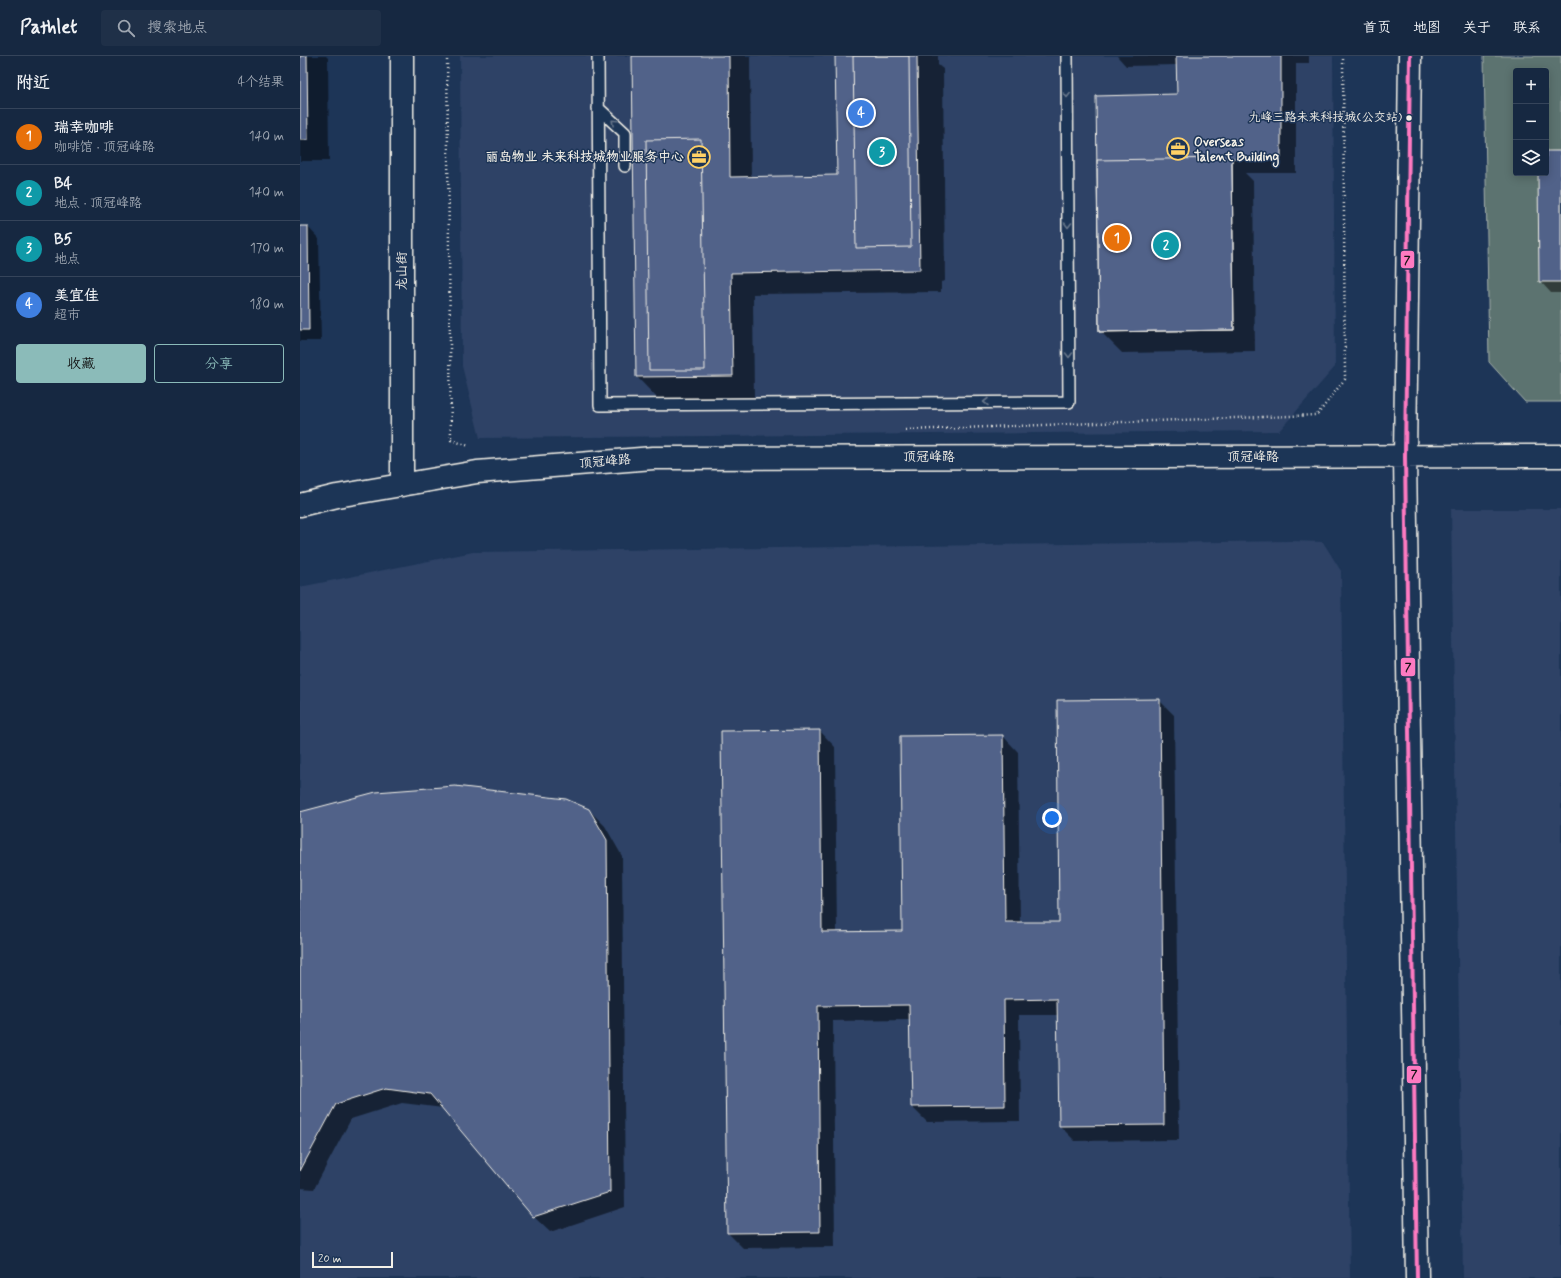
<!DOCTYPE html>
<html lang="zh">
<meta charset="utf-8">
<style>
:root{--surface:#162841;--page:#1f3048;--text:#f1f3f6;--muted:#9ea6b1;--line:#35445a;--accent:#8bbbb9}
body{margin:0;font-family:Mynerve,"LXGW WenKai TC",sans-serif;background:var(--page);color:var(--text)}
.controls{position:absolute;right:12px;top:12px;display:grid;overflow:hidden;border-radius:4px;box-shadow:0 2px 10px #0003}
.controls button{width:36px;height:36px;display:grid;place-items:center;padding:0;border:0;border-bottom:1px solid var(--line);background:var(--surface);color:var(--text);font:20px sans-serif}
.scale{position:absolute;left:12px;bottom:10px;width:81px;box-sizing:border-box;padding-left:4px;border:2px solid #f4f1e8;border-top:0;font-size:11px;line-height:14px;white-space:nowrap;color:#f4f1e8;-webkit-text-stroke:3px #1d3557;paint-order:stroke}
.you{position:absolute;left:752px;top:762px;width:14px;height:14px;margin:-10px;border:3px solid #fff;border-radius:50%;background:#1a73e8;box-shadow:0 0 0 6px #1a73e833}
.badge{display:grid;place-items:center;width:26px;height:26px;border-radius:50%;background:var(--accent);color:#fff;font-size:13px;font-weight:700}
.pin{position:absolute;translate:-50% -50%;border:2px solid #fff;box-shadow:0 1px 4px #0006}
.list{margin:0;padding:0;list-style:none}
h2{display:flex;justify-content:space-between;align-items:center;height:52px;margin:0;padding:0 16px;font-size:17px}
h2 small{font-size:13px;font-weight:400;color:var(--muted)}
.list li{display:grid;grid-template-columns:26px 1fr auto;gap:12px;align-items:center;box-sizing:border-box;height:56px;padding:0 16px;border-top:1px solid var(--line)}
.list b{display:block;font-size:15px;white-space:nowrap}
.list p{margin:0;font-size:13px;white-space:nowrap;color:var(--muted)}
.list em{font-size:13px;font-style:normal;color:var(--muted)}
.actions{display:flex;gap:8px;padding:12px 16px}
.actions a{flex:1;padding:9px 0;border:1px solid var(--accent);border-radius:4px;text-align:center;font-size:14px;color:var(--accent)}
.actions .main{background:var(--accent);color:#111}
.icon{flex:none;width:22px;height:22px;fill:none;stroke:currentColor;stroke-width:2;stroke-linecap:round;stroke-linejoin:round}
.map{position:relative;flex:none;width:1261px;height:1222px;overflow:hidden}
header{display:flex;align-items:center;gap:24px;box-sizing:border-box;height:56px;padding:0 20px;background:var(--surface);border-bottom:1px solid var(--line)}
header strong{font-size:19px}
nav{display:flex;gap:22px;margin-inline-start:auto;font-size:14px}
.search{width:280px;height:36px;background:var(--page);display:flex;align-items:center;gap:10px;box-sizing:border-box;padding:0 14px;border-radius:4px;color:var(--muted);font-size:15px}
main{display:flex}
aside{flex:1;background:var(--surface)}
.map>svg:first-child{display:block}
.built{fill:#2d4266}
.green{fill:#5c736f;stroke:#a8b2ac;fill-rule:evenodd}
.shadow{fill:#0007}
.building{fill:#516289;stroke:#f4f1e8}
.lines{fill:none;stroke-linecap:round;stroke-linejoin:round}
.lane-casing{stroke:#f4f1e8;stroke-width:14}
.secondary-casing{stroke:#f4f1e8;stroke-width:25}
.path{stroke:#f4f1e8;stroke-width:2.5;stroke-dasharray:1 3;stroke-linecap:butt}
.lane{stroke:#1d3557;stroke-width:11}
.secondary{stroke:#1d3557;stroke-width:22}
.bus-1-casing{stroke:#1d3557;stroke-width:7}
.bus-1{stroke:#fe7ac1;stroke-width:4}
.oneway{stroke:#68778a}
.bus-dot{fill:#f4f1e8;stroke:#1d3557;stroke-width:1.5}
.labels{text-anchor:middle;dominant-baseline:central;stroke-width:3;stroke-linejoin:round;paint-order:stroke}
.bus-label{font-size:12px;fill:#f4f1e8;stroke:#1d3557;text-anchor:end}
.poi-label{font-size:13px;font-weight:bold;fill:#f4f1e8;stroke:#1d3557;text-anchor:start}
.street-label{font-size:13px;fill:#f4f1e8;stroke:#1d3557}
.line-badge{stroke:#1d3557;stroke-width:1.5}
.pale-badge-label{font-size:11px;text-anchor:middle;font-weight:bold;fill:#111}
</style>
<header>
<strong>Pathlet</strong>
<div class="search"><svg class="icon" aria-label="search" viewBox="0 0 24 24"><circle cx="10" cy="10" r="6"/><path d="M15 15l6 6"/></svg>搜索地点</div>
<nav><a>首页</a><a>地图</a><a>关于</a><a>联系</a></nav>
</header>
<main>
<aside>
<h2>附近<small>4个结果</small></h2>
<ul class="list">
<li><span class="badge" style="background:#e8710a">1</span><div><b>瑞幸咖啡</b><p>咖啡馆 · 顶冠峰路</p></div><em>140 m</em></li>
<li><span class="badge" style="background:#0f9aa8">2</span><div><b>B4</b><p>地点 · 顶冠峰路</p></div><em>140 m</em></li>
<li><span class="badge" style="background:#0f9aa8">3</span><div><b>B5</b><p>地点</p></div><em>170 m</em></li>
<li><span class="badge" style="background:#3f7fe0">4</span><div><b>美宜佳</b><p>超市</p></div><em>180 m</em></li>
</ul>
<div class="actions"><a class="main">收藏</a><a>分享</a></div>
</aside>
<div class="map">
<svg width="1261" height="1222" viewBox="0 0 1261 1222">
<rect width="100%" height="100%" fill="#1d3557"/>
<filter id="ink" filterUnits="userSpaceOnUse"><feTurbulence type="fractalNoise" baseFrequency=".025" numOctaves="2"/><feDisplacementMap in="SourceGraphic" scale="8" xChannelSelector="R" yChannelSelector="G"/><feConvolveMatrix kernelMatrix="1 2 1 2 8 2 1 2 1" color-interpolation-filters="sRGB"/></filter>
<g filter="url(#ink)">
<!-- built -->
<path class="built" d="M160,0H1033L1035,311L979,375L180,382L162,310Z
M1151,453H1261V1222H1163Z
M991,485L1023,486L1041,515L1050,1222H0V531L173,496Z"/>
<!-- green -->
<path class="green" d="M1184,0H1261V346H1225L1189,306ZM1216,15H1246V117H1216Z"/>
<!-- shadow -->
<path class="shadow" d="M0,0H26L28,2L29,105H0Z
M333,0H450L451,121L538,120L536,0H638V9L643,13L645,225L641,226V236L453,238L454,341L358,343L337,321Z
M817,0H1009V7H996V117H945L953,125L955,295L822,297L800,275L878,39L877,9L826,10Z
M1246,96H1261V237H1251L1240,225L1239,117H1246Z
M0,171H8L19,183L21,285H0Z
M859,644L874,659L879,1084L775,1085L760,1070L759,959H719L720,1065L627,1066L612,1051L611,964L533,965L535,1191L443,1192L428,1177L520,675L535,691L537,876H603L703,680L718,696L720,867H760Z
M289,754L305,770L322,800L325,1151L250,1176L234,1161L143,1052L102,1047L51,1063L14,1133L0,1132V757Z"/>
<!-- building -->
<path class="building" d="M0,0H7L8,84H0Z
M332,0H429L430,121L537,119L535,0H617L620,214L431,217L433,320L336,321Z
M553,0H609L611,191L556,192Z
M876,0H981V102H932L934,274L799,276L796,40L877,38Z
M401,83L405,314H349L346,84Z
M1246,95H1261V226H1239L1238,117H1246Z
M932,102L934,274L799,276L797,104Z
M0,170H8L9,274H0Z
M860,643L864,1069L759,1070L757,943L704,944L705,1050L611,1051L609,949L518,950L520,1176L427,1177L421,675L520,674L522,876L602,875L600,680L703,679L705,866H759L757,644Z
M155,730L266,743L289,753L307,784L310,1136L233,1161L130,1038L86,1032L36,1048L0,1115V756L76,736Z"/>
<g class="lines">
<!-- lane casing -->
<g class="lane-casing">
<path id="lane" d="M298,0L300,349L769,346L767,0
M298,52L325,77V110"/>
</g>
<!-- secondary casing -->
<g class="secondary-casing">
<path id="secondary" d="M102,0V429
M1110,0L1105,401L1117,1222
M0,449L37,440L177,416L353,402L1261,400"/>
</g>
<!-- path -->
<path class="path" d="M147,0L151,384L169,390
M606,374L1017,359L1045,323L1043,0"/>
<!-- lane -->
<use href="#lane" class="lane"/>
<!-- secondary -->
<use href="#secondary" class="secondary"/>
<!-- bus-1 casing -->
<g class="bus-1-casing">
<path id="bus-1" d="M1110,0L1105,401L1117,1222"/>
</g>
<!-- bus-1 -->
<use href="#bus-1" class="bus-1"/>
</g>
<!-- one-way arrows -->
<defs><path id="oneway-chevron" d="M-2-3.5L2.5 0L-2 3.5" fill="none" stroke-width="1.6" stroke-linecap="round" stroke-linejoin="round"/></defs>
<g class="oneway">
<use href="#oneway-chevron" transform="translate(767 39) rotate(90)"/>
<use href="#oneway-chevron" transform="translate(314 66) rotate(-137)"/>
<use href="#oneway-chevron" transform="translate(768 169) rotate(90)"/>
<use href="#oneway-chevron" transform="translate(769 299) rotate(90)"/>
<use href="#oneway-chevron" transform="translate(686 346) rotate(180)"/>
</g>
</g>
<!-- icons -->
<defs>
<g id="office-ring" transform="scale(1.15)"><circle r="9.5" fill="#1d3557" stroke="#ffd166" stroke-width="1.5"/><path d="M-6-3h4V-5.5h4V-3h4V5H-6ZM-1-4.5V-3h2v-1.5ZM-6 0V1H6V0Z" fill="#ffd166"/></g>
</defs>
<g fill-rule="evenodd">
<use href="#office-ring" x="878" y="93"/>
<use href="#office-ring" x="399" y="101"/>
</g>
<!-- markers -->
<circle class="bus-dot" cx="1109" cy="62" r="3.5"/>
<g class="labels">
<!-- bus labels -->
<g class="bus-label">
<text x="1102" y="62">九峰三路未来科技城(公交站)</text>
</g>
<!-- poi labels -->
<g class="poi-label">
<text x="894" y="86">Overseas<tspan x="894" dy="15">Talent Building</tspan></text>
<text x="384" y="101" text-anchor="end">丽岛物业 未来科技城物业服务中心</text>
</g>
<!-- street labels -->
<g class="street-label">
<text transform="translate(102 215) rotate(-90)">龙山街</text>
<text x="629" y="401">顶冠峰路</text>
<text x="953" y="401">顶冠峰路</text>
<text transform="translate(305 406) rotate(-5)">顶冠峰路</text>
</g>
</g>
<g class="line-badge">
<rect x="1100" y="194" width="15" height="19" rx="4" fill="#fe7ac1"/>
<rect x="1100" y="601" width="16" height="20" rx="4" fill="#fe7ac1"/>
<rect x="1106" y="1009" width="16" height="19" rx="4" fill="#fe7ac1"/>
</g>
<g class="pale-badge-label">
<text x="1107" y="208">7</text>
<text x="1108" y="615">7</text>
<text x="1114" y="1022">7</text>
</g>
</svg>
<div class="controls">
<button>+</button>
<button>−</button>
<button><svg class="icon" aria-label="layers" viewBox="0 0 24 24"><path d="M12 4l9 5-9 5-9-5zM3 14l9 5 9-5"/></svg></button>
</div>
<div class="scale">20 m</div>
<div class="you"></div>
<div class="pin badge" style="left:817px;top:182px;background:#e8710a">1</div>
<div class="pin badge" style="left:866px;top:189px;background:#0f9aa8">2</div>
<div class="pin badge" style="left:582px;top:96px;background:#0f9aa8">3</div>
<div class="pin badge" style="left:561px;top:57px;background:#3f7fe0">4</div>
</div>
</main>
